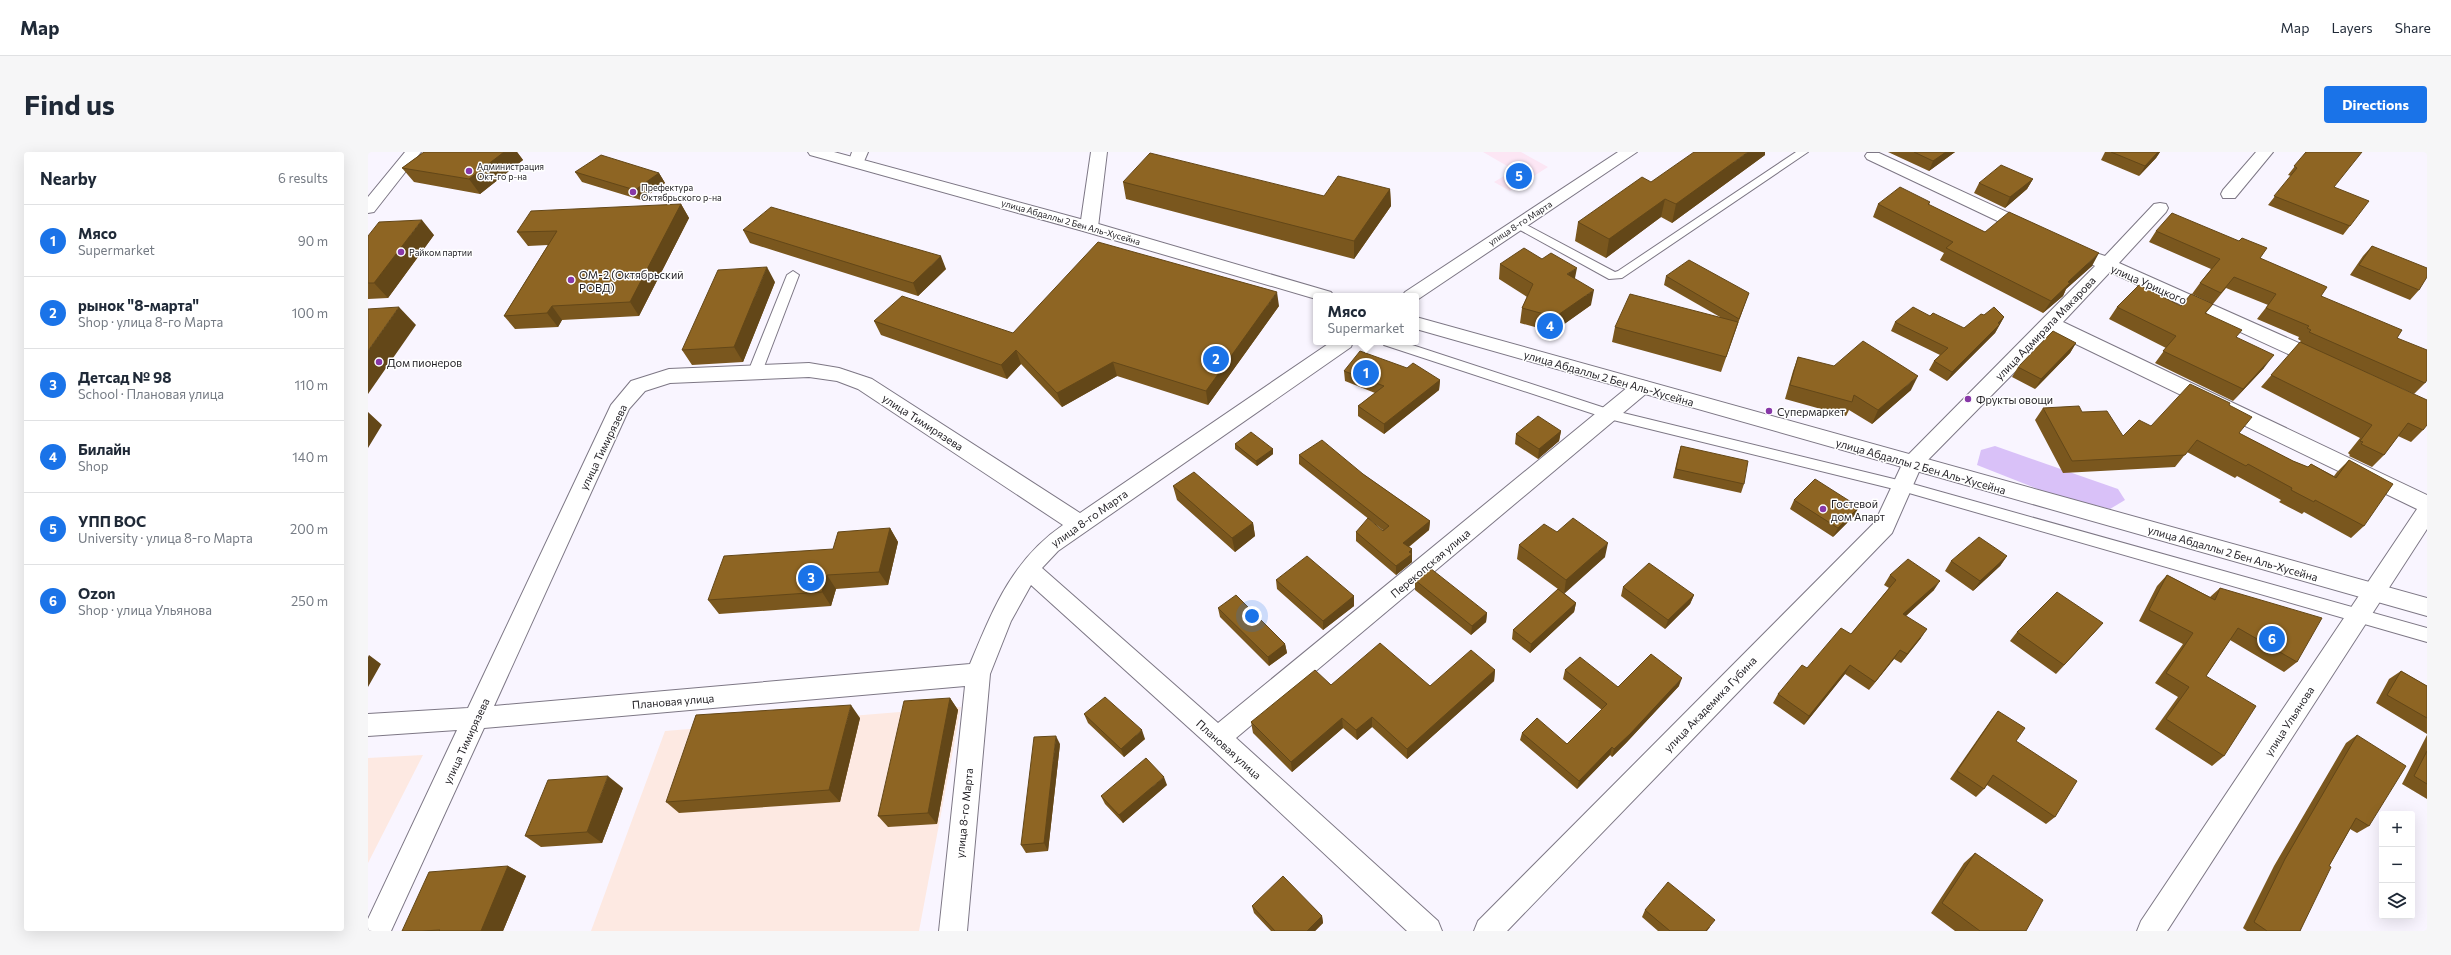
<!DOCTYPE html>
<meta charset="utf-8">
<style>
:root{--surface:#fff;--page:#f6f6f7;--text:#1f2937;--muted:#747a83;--line:#e0e1e3;--accent:#1a73e8}
body{margin:0;font-family:Commissioner,sans-serif;background:var(--page);color:var(--text)}
.controls{position:absolute;right:12px;bottom:12px;display:grid;overflow:hidden;border-radius:4px;box-shadow:0 4px 16px #0002}
.controls button{width:36px;height:36px;display:grid;place-items:center;padding:0;border:0;border-bottom:1px solid var(--line);background:var(--surface);color:var(--text);font:20px sans-serif}
.you{position:absolute;left:884px;top:464px;width:14px;height:14px;margin:-10px;border:3px solid #fff;border-radius:50%;background:#1a73e8;box-shadow:0 0 0 6px #1a73e833}
.badge{display:grid;place-items:center;width:26px;height:26px;border-radius:50%;background:var(--accent);color:#fff;font-size:13px;font-weight:700}
.pin{position:absolute;translate:-50% -50%;border:2px solid #fff;box-shadow:0 1px 4px #0006}
.popup{position:absolute;left:945px;top:141px;width:106px;height:52px;box-sizing:border-box;display:grid;place-content:center;border-radius:4px;background:var(--surface);filter:drop-shadow(0 1px 3px #0005);font-size:13px;white-space:nowrap;color:var(--muted)}
.popup b{font-size:15px;color:var(--text)}
.popup::after{content:'';position:absolute;left:50%;top:100%;margin-left:-8px;border:8px solid transparent;border-top-color:var(--surface)}
.list{margin:0;padding:0;list-style:none}
h2{display:flex;justify-content:space-between;align-items:center;height:52px;margin:0;padding:0 16px;font-size:17px}
h2 small{font-size:13px;font-weight:400;color:var(--muted)}
.list li{display:grid;grid-template-columns:26px 1fr auto;gap:12px;align-items:center;box-sizing:border-box;height:72px;padding:0 16px;border-top:1px solid var(--line)}
.list b{display:block;font-size:15px;white-space:nowrap}
.list p{margin:0;font-size:13px;white-space:nowrap;color:var(--muted)}
.list em{font-size:13px;font-style:normal;color:var(--muted)}
.icon{flex:none;width:22px;height:22px;fill:none;stroke:currentColor;stroke-width:2;stroke-linecap:round;stroke-linejoin:round}
.map{position:relative;flex:none;width:2059px;height:779px;overflow:hidden;border-radius:4px}
header{display:flex;align-items:center;gap:24px;box-sizing:border-box;height:56px;padding:0 20px;background:var(--surface);border-bottom:1px solid var(--line)}
header strong{font-size:19px}
nav{display:flex;gap:22px;margin-inline-start:auto;font-size:14px}
.intro{display:flex;align-items:center;justify-content:space-between;box-sizing:border-box;height:96px;padding:0 24px}
h1{margin:0;font-size:28px}
.button{padding:10px 18px;border-radius:4px;background:var(--accent);color:#fff;font-size:14px;font-weight:700}
main{display:flex;gap:24px;padding:0 24px}
aside{flex:1;background:var(--surface);border-radius:4px;box-shadow:0 4px 16px #0002}
.map>svg:first-child{display:block}
.industrial{fill:#fde9e2}
.education{fill:#fce6f4}
.green{fill:#d9c1f8}
.lines{fill:none;stroke-linecap:round;stroke-linejoin:round}
.lane-casing{stroke:#7d7785;stroke-width:2}
.street-casing{stroke:#7d7785;stroke-width:2}
.secondary-casing{stroke:#7d7785;stroke-width:2}
.lane{fill:#fff;fill-rule:evenodd}
.street{fill:#fff;fill-rule:evenodd}
.secondary{fill:#fff;fill-rule:evenodd}
.wall{fill:#7a571e}
.shaded-wall{fill:#634718}
.building{fill:#8e6523;stroke:#634718}
.poi-dot{fill:#8838a8;stroke:#fff;stroke-width:1.5}
.labels{text-anchor:middle;dominant-baseline:central;stroke-width:3;stroke-linejoin:round;paint-order:stroke}
.far-poi-label{font-size:9px;fill:#201e23;stroke:#fff;text-anchor:start}
.far-street-label{font-size:9px;fill:#201e23;stroke:#fff}
.poi-label{font-size:11px;fill:#201e23;stroke:#fff;text-anchor:start}
.street-label{font-size:11px;fill:#201e23;stroke:#fff}
</style>
<header>
<strong>Map</strong>
<nav><a>Map</a><a>Layers</a><a>Share</a></nav>
</header>
<div class="intro"><h1>Find us</h1><a class="button">Directions</a></div>
<main>
<aside>
<h2>Nearby<small>6 results</small></h2>
<ul class="list">
<li><span class="badge">1</span><div><b>Мясо</b><p>Supermarket</p></div><em>90 m</em></li>
<li><span class="badge">2</span><div><b>рынок &quot;8-марта&quot;</b><p>Shop · улица 8-го Марта</p></div><em>100 m</em></li>
<li><span class="badge">3</span><div><b>Детсад № 98</b><p>School · Плановая улица</p></div><em>110 m</em></li>
<li><span class="badge">4</span><div><b>Билайн</b><p>Shop</p></div><em>140 m</em></li>
<li><span class="badge">5</span><div><b>УПП ВОС</b><p>University · улица 8-го Марта</p></div><em>200 m</em></li>
<li><span class="badge">6</span><div><b>Ozon</b><p>Shop · улица Ульянова</p></div><em>250 m</em></li>
</ul>
</aside>
<div class="map">
<svg width="2059" height="779" viewBox="0 0 2059 779">
<rect width="100%" height="100%" fill="#f9f5ff"/>
<!-- industrial -->
<path class="industrial" d="M593,555L551,779H223L297,579Z
M55,603L0,711V606Z"/>
<!-- education -->
<path class="education" d="M1115,0H1153L1180,15L1142,39L1126,30L1146,18Z"/>
<!-- green -->
<path class="green" d="M1627,294L1750,337L1757,348L1742,357L1680,341L1609,313L1613,298Z"/>
<g class="lines">
<!-- lane casing -->
<g class="lane-casing">
<path id="lane" d="M1428,0H1440L1254,126L1241,127L1143,73L1145,70H1153L1247,120L1250,119Z
M425,119L431,123L394,220L387,225L382,223L380,220L419,123Z
M1015,190H1035L1243,258L1534,329L2059,476V490L1534,339L1241,267L1016,193Z"/>
</g>
<!-- street casing -->
<g class="street-casing">
<path id="street" d="M37,0H53L6,60L0,61V45Z
M484,0H500L494,14H482L480,11Z
M723,0H739L730,75L727,79H715L712,75Z
M1888,0H1905L1867,46H1855L1853,42L1855,38Z
M1499,1H1511L1669,74L1672,78L1669,82H1657L1499,7L1497,4Z
M1792,51L1798,52L1800,56L1798,60L1751,111L1960,204L1963,209L1960,214L1953,216L1946,214L1742,120L1695,170L2059,343V377L1799,779H1769L1773,769L2049,357L1685,181L1553,315L1524,381L1139,779H1106L1110,769L1507,370L1537,306L1727,114L1719,110L1716,106L1719,102L1725,100L1737,104L1786,52Z
M963,190H985L983,195L690,399L674,416L850,571L1266,230L1273,228L1280,230L1283,235L1280,240L868,586L1070,769L1074,779H1039L841,594L663,433L643,469L622,522L599,779H571L597,534L116,576L23,779H0V767L89,578L0,584V562L100,556L243,253L263,229L301,217L441,211L471,216L504,227L712,361ZM441,225L469,229L490,237L695,373C644,408 625,457 602,512L126,554L261,257L277,239L302,231Z"/>
</g>
<!-- secondary casing -->
<g class="secondary-casing">
<path id="secondary" d="M440,0H466L727,71L963,140L966,144H948V147L715,79L442,3Z
M1250,0H1269L1049,148L1048,144H1034L1037,140Z
M1048,165L2059,446V464L1048,177Z"/>
</g>
<!-- lane -->
<use href="#lane" class="lane"/>
<!-- street -->
<use href="#street" class="street"/>
<!-- secondary -->
<use href="#secondary" class="secondary"/>
</g>
<!-- wall -->
<path class="wall" d="M56,0H149L155,8L112,42L46,30L34,16Z
M1520,0H1587L1561,19Z
M1737,0H1792L1788,6L1771,24L1733,8Z
M1938,0L1966,35L1982,74L1975,83L1900,53L1923,24L1920,23Z
M1397,3L1304,71L1293,65L1238,106L1207,89L1210,70L1283,30Z
M207,20L291,21L297,31L273,48L214,30Z
M1665,27L1659,37L1637,56L1606,41L1611,31Z
M755,30L956,44L1022,37L1023,54L986,107L758,47Z
M1562,50L1561,53L1617,80L1724,114L1698,137L1695,144L1675,161L1572,108L1576,101L1505,65L1510,52Z
M313,52L321,66L271,164L194,168L190,175L147,177L136,164L180,93L160,94L149,80Z
M375,78L578,117L550,144L382,91Z
M1788,79L1892,106L1953,144L2029,186L2057,231L2046,242L1943,196L2055,278L2043,290L2030,284L2016,303L2004,315L1981,304L1982,303L1980,301L1992,286L1893,235L1933,189L1930,187L1931,185L1889,167L1900,153L1858,136L1845,152L1824,142L1832,131L1843,117L1781,90Z
M66,83L20,146L0,147V84Z
M2004,94L2051,138L2042,148L1982,123L1995,104Z
M1132,112L1207,127L1223,153L1185,180L1152,171L1154,156L1159,145L1131,127Z
M1298,124L1378,149L1353,220L1244,190L1247,175L1352,165L1296,133Z
M407,130L375,210L324,213L314,198Z
M1845,152L1838,161L1868,185L1896,216L1865,249L1787,211L1798,196L1741,167L1749,155L1813,154Z
M911,154L840,253L749,224L694,255L653,212L639,227L513,183L506,169L645,181Z
M1616,163L1636,165L1627,181L1579,229L1561,218L1566,209L1572,203L1523,179L1527,170L1596,176Z
M1708,191L1702,201L1667,237L1644,225L1650,215Z
M1430,205L1543,238L1504,272L1481,258L1478,264L1417,247L1425,219Z
M976,219L1072,228L1071,238L1016,282L990,264V254L1007,241L977,229Z
M1861,253L1871,281L1925,309L1940,315L1943,312L1966,324L1969,320L1981,308L1996,374L1983,386L1936,360L1934,362L1911,350L1913,348L1869,324L1867,326L1819,300L1807,315L1695,321L1667,268L1675,256L1755,284L1783,274Z
M1193,279L1191,289L1170,307L1147,292L1148,282Z
M867,292L905,297V302L889,314L867,297Z
M1313,294L1376,332L1373,341L1305,326L1310,304Z
M931,303L995,322L1062,369L1061,378L1041,395L1044,397V410L1028,423L988,389V380L1016,379L931,312Z
M805,334L885,371L887,384L867,400L809,348Z
M1426,348L1486,364L1465,385L1422,357Z
M522,376L530,390L520,433L468,437L463,454L351,462L340,448L465,397Z
M1189,380L1237,405L1196,441L1208,451L1206,460L1162,501L1144,487L1145,478L1190,437L1149,407L1151,393Z
M1639,404L1632,414L1605,439L1577,419L1583,409Z
M1522,423L1566,438L1538,464L1553,486L1533,511L1526,507L1501,538L1477,522L1436,573L1405,551L1410,542L1439,516L1483,482L1521,436L1516,433Z
M1799,423L1842,445L1852,436L1929,510L1916,520L1862,488L1838,524L1856,604L1844,614L1787,577L1810,545L1787,531L1815,492L1771,469L1789,434Z
M908,428L986,444V454L955,478L909,437Z
M1047,428L1119,461L1118,470L1103,483L1047,438Z
M1255,435L1326,443L1322,452L1297,477L1253,444Z
M850,456L917,492L919,501L901,514L852,465Z
M1735,471L1688,522L1642,489L1649,480Z
M1127,518L1126,529L1039,607L1004,575L989,588L975,576L924,620L885,581L883,570L963,533L1062,534Z
M1197,518L1250,535L1311,534L1259,590L1244,605L1242,603L1209,637L1152,588L1154,581L1199,592L1234,558L1195,527Z
M2033,519L2059,534V582L2008,551L2021,527Z
M582,546L590,558L569,672L520,675L510,664Z
M1630,559L1648,589L1687,665L1678,672L1619,633L1616,637L1608,645L1582,627L1623,568Z
M716,562L777,587L756,605L720,571Z
M492,566L472,650L311,661L298,650Z
M1989,583L2001,674L1989,681L1982,677L1961,714L1932,779H1879L1875,776L1906,714L1978,591Z
M2059,583V647L2034,632Z
M692,592L680,699L658,701L653,693Z
M799,633L755,671L737,652L733,644Z
M255,636L234,691L173,695L157,684Z
M1607,701L1658,779H1587L1563,761L1596,711Z
M140,714L158,724L135,779H34Z
M884,754L954,764L955,771L947,779H903L886,761Z
M1277,758L1342,775L1339,779H1290L1274,765Z"/>
<!-- shaded-wall -->
<path class="shaded-wall" d="M136,0H149L155,8L112,42L101,27Z
M1380,0H1397V3L1304,71L1308,52Z
M1578,0H1587L1561,19L1565,9Z
M1790,0H1792L1788,6L1771,24L1777,14Z
M291,21L297,31L273,48L267,38Z
M1665,27L1659,37L1637,56L1642,45Z
M1022,37L1023,54L986,107V89Z
M1297,47L1293,65L1238,106L1241,87Z
M313,52L321,66L271,164L262,150Z
M54,68L66,83L20,146L6,131Z
M1731,101L1724,114L1698,137L1695,144L1675,161L1683,149L1700,130Z
M573,104L578,117L550,144L545,131Z
M399,115L407,130L375,210L366,195Z
M1209,116L1206,131L1199,122Z
M1226,138L1223,153L1185,180L1187,165Z
M909,140L911,154L840,253L838,239Z
M184,154L194,168L190,175L179,161Z
M31,155L48,173L0,242V199Z
M1636,165L1627,181L1579,229L1584,220Z
M1708,191L1702,201L1667,237L1673,227Z
M648,198L653,212L639,227L633,213Z
M1906,203L1896,216L1865,249L1875,237Z
M745,210L749,224L694,255L689,241Z
M1550,224L1543,238L1504,272L1510,258Z
M1072,228L1071,238L1016,282V272Z
M0,260L14,273L0,296Z
M1193,279L1191,289L1170,307L1171,297Z
M905,297V302L889,314L888,309Z
M1491,355L1486,364L1465,385L1470,376Z
M1062,369L1061,378L1035,399V391Z
M885,371L887,384L867,400L864,386Z
M522,376L530,390L520,433L511,420Z
M1240,391L1237,405L1196,442L1198,428Z
M1044,397V410L1028,423V414L1041,400Z
M1639,404L1632,414L1605,439L1612,429Z
M459,423L468,437L463,454L454,440Z
M1572,429L1566,438L1529,472L1535,462Z
M1326,443L1322,452L1297,477L1300,468Z
M986,444V454L955,478V469Z
M1208,451L1206,460L1162,501L1163,492Z
M1119,461L1118,470L1103,483L1104,474Z
M1735,471L1727,480L1688,522L1696,513Z
M1559,477L1553,486L1533,511L1539,502Z
M917,492L919,501L901,514L900,505Z
M1532,498L1526,507L1501,538L1507,530Z
M1,503L13,512L0,535V505Z
M1482,513L1477,522L1436,573L1441,564Z
M1127,518L1126,529L1039,607V597Z
M1314,526L1311,534L1259,590L1244,605L1246,597Z
M582,546L590,558L569,672L560,661Z
M483,553L492,566L472,650L461,638Z
M1004,565V575L989,588L988,578Z
M974,566L975,576L924,620L923,610Z
M774,578L777,587L756,605L753,597Z
M688,584L692,592L680,699L676,691Z
M1244,595L1242,603L1209,637L1211,629Z
M240,624L255,636L234,691L219,680Z
M796,625L799,633L755,671L751,663Z
M140,714L158,724L135,779H113Z
M954,764L955,771L947,779H939Z"/>
<!-- building -->
<path class="building" d="M56,0H136L101,27L34,16Z
M1326,0H1380L1308,52L1297,47L1241,87L1210,70L1274,25L1283,30Z
M1546,0H1578L1565,9Z
M1743,0H1790L1777,14Z
M1938,0H1994L1966,35L2001,49L1982,74L1906,44L1929,16L1926,14Z
M782,1L956,44L970,24L1022,37L986,89L755,30Z
M233,3L291,21L267,38L207,20Z
M1633,13L1665,27L1642,45L1611,31Z
M1532,35L1562,50L1560,52L1617,80L1641,60L1731,101L1700,130L1702,131L1683,149L1578,96L1585,90L1510,52Z
M313,52L262,150L184,154L179,161L136,164L189,79L149,80L163,59Z
M403,55L573,104L545,131L375,78Z
M1804,61L1871,89L1874,86L1899,96L1892,106L1959,135L1953,144L2034,178L2029,186L2059,198V228L2057,231L1941,180L1943,178L1939,176L1941,174L1898,156L1908,142L1866,125L1853,141L1832,131L1852,107L1788,79Z
M54,68L6,131H0V84L11,70Z
M730,90L909,140L838,239L745,210L689,241L648,198L633,213L506,169L534,144L645,181Z
M2004,94L2059,116V125L2051,138L1991,113Z
M1156,96L1174,107L1183,101L1209,116L1199,122L1226,138L1187,165L1154,156L1165,132L1132,112Z
M1321,108L1381,141L1371,167L1298,124Z
M399,115L366,195L314,198L350,118Z
M1771,133L1813,154L1823,142L1845,152L1837,161L1874,178L1868,185L1906,203L1875,237L1795,199L1808,184L1749,155Z
M1262,142L1370,170L1358,205L1247,175Z
M31,155L0,199V157Z
M1545,155L1562,164L1565,161L1596,176L1613,162L1616,163L1626,155L1636,165L1630,171L1632,172L1584,220L1566,209L1580,196L1527,170Z
M1685,179L1708,191L1673,227L1650,215Z
M1495,189L1550,224L1510,258L1486,243L1484,250L1422,233L1430,205L1466,214Z
M1932,190L2059,248V273L2055,278L2040,271L2016,303L1993,292L1995,290L1992,289L2004,273L1903,223Z
M992,199L1039,216L1045,211L1072,228L1016,272L990,254L1016,234L976,219Z
M1822,232L1862,251L1861,253L1884,265L1871,281L1925,309L1940,315L1943,312L1968,326L1981,308L2025,332L1996,374L1947,348L1946,350L1923,338L1924,336L1880,312L1878,314L1829,288L1817,303L1704,309L1675,256L1711,254L1714,260L1739,259L1755,284L1771,268L1783,274Z
M1170,264L1193,279L1171,297L1148,282Z
M883,280L905,297L888,309L867,292Z
M954,288L995,322L1062,369L1035,391L1044,397L1041,400L1044,402L1028,414L988,380L1000,366L1015,379L1021,374L931,303Z
M1313,294L1380,309L1376,332L1308,317Z
M826,320L885,371L864,386L805,334Z
M1447,327L1491,355L1470,376L1426,348Z
M1205,366L1240,391L1198,428L1151,393L1176,372L1189,380Z
M522,376L511,420L459,423L454,440L340,448L356,404L465,397L470,380Z
M1611,385L1639,404L1612,429L1583,409Z
M939,404L986,444L955,469L908,428Z
M1540,407L1572,429L1535,462L1559,477L1539,502L1532,498L1507,530L1482,513L1441,564L1410,542L1434,513L1439,516L1473,476L1483,482L1528,428L1522,423Z
M1281,411L1326,443L1300,468L1255,435Z
M1062,416L1119,461L1104,474L1047,428Z
M1799,423L1847,448L1852,436L1954,466L1929,510L1870,476L1838,524L1888,554L1856,604L1798,567L1821,535L1798,521L1825,481L1781,458Z
M1190,437L1208,451L1163,492L1145,478Z
M1689,440L1735,471L1696,513L1649,480Z
M868,443L917,492L900,505L850,456Z
M1012,491L1062,534L1103,498L1127,518L1039,597L1004,565L988,578L974,566L923,610L883,570L947,518L963,533Z
M1283,502L1314,526L1262,582L1246,597L1244,595L1211,629L1154,581L1169,566L1199,592L1239,552L1197,518L1212,505L1250,535Z
M2033,519L2059,534V566L2019,543Z
M737,545L774,578L753,597L716,562Z
M582,546L560,661L510,664L536,549Z
M483,553L461,638L298,650L328,563Z
M1630,559L1657,576L1648,589L1709,629L1687,665L1625,623L1616,637L1589,619Z
M1989,583L2038,614L2001,674L1988,666L1961,714L1963,715L1932,779H1899L1886,770L1917,707Z
M688,584L676,691L653,693L666,585Z
M2059,599V632L2046,624Z
M778,606L796,625L751,663L733,644Z
M240,624L219,680L157,684L180,628Z
M1607,701L1675,748L1658,779H1612L1574,751Z
M140,714L113,779H71L72,778L54,779H34L61,720Z
M915,724L954,764L939,779H907L884,754Z
M1300,730L1347,768L1338,779H1302L1277,758Z"/>
<!-- markers -->
<g class="poi-dot">
<circle cx="101" cy="19" r="4"/>
<circle cx="265" cy="40" r="4"/>
<circle cx="33" cy="100" r="4"/>
<circle cx="203" cy="128" r="4"/>
<circle cx="11" cy="210" r="4"/>
<circle cx="1600" cy="247" r="4"/>
<circle cx="1401" cy="259" r="4"/>
<circle cx="1455" cy="357" r="4"/>
</g>
<g class="labels">
<!-- far-poi labels -->
<g class="far-poi-label">
<text x="109" y="14">Администрация<tspan x="109" dy="10">Окт-го р-на</tspan></text>
<text x="273" y="35">Префектура<tspan x="273" dy="10">Октябрьского р-на</tspan></text>
<text x="41" y="100">Райком партии</text>
</g>
<!-- far-street labels -->
<g class="far-street-label">
<text transform="translate(703 70) rotate(16)">улица Абдаллы 2 Бен Аль-Хусейна</text>
<text transform="translate(1152 71) rotate(-33)">улица 8-го Марта</text>
</g>
<!-- poi labels -->
<g class="poi-label">
<text x="211" y="122">ОМ-2 (Октябрьский<tspan x="211" dy="13">РОВД)</tspan></text>
<text x="19" y="210">Дом пионеров</text>
<text x="1608" y="247">Фрукты овощи</text>
<text x="1409" y="259">Супермаркет</text>
<text x="1463" y="351">Гостевой<tspan x="1463" dy="13">дом Апарт</tspan></text>
</g>
<!-- street labels -->
<g class="street-label">
<text transform="translate(1781 132) rotate(24)">улица Урицкого</text>
<text transform="translate(1677 176) rotate(-46)">улица Адмирала Макарова</text>
<text transform="translate(1241 226) rotate(16)">улица Абдаллы 2 Бен Аль-Хусейна</text>
<text transform="translate(555 270) rotate(33)">улица Тимирязева</text>
<text transform="translate(235 295) rotate(-64)">улица Тимирязева</text>
<text transform="translate(1553 314) rotate(16)">улица Абдаллы 2 Бен Аль-Хусейна</text>
<text transform="translate(721 366) rotate(-35)">улица 8-го Марта</text>
<text transform="translate(1865 401) rotate(16)">улица Абдаллы 2 Бен Аль-Хусейна</text>
<text transform="translate(1062 411) rotate(-40)">Перекопская улица</text>
<text transform="translate(305 549) rotate(-5)">Плановая улица</text>
<text transform="translate(1342 552) rotate(-46)">улица Академика Губина</text>
<text transform="translate(1921 569) rotate(-57)">улица Ульянова</text>
<text transform="translate(98 589) rotate(-65)">улица Тимирязева</text>
<text transform="translate(861 597) rotate(42)">Плановая улица</text>
<text transform="translate(596 661) rotate(-84)">улица 8-го Марта</text>
</g>
</g>
</svg>
<div class="controls">
<button>+</button>
<button>−</button>
<button><svg class="icon" aria-label="layers" viewBox="0 0 24 24"><path d="M12 4l9 5-9 5-9-5zM3 14l9 5 9-5"/></svg></button>
</div>
<div class="you"></div>
<div class="pin badge" style="left:998px;top:221px">1</div>
<div class="popup"><b>Мясо</b>Supermarket</div>
<div class="pin badge" style="left:848px;top:207px">2</div>
<div class="pin badge" style="left:443px;top:426px">3</div>
<div class="pin badge" style="left:1182px;top:174px">4</div>
<div class="pin badge" style="left:1151px;top:24px">5</div>
<div class="pin badge" style="left:1904px;top:487px">6</div>
</div>
</main>
